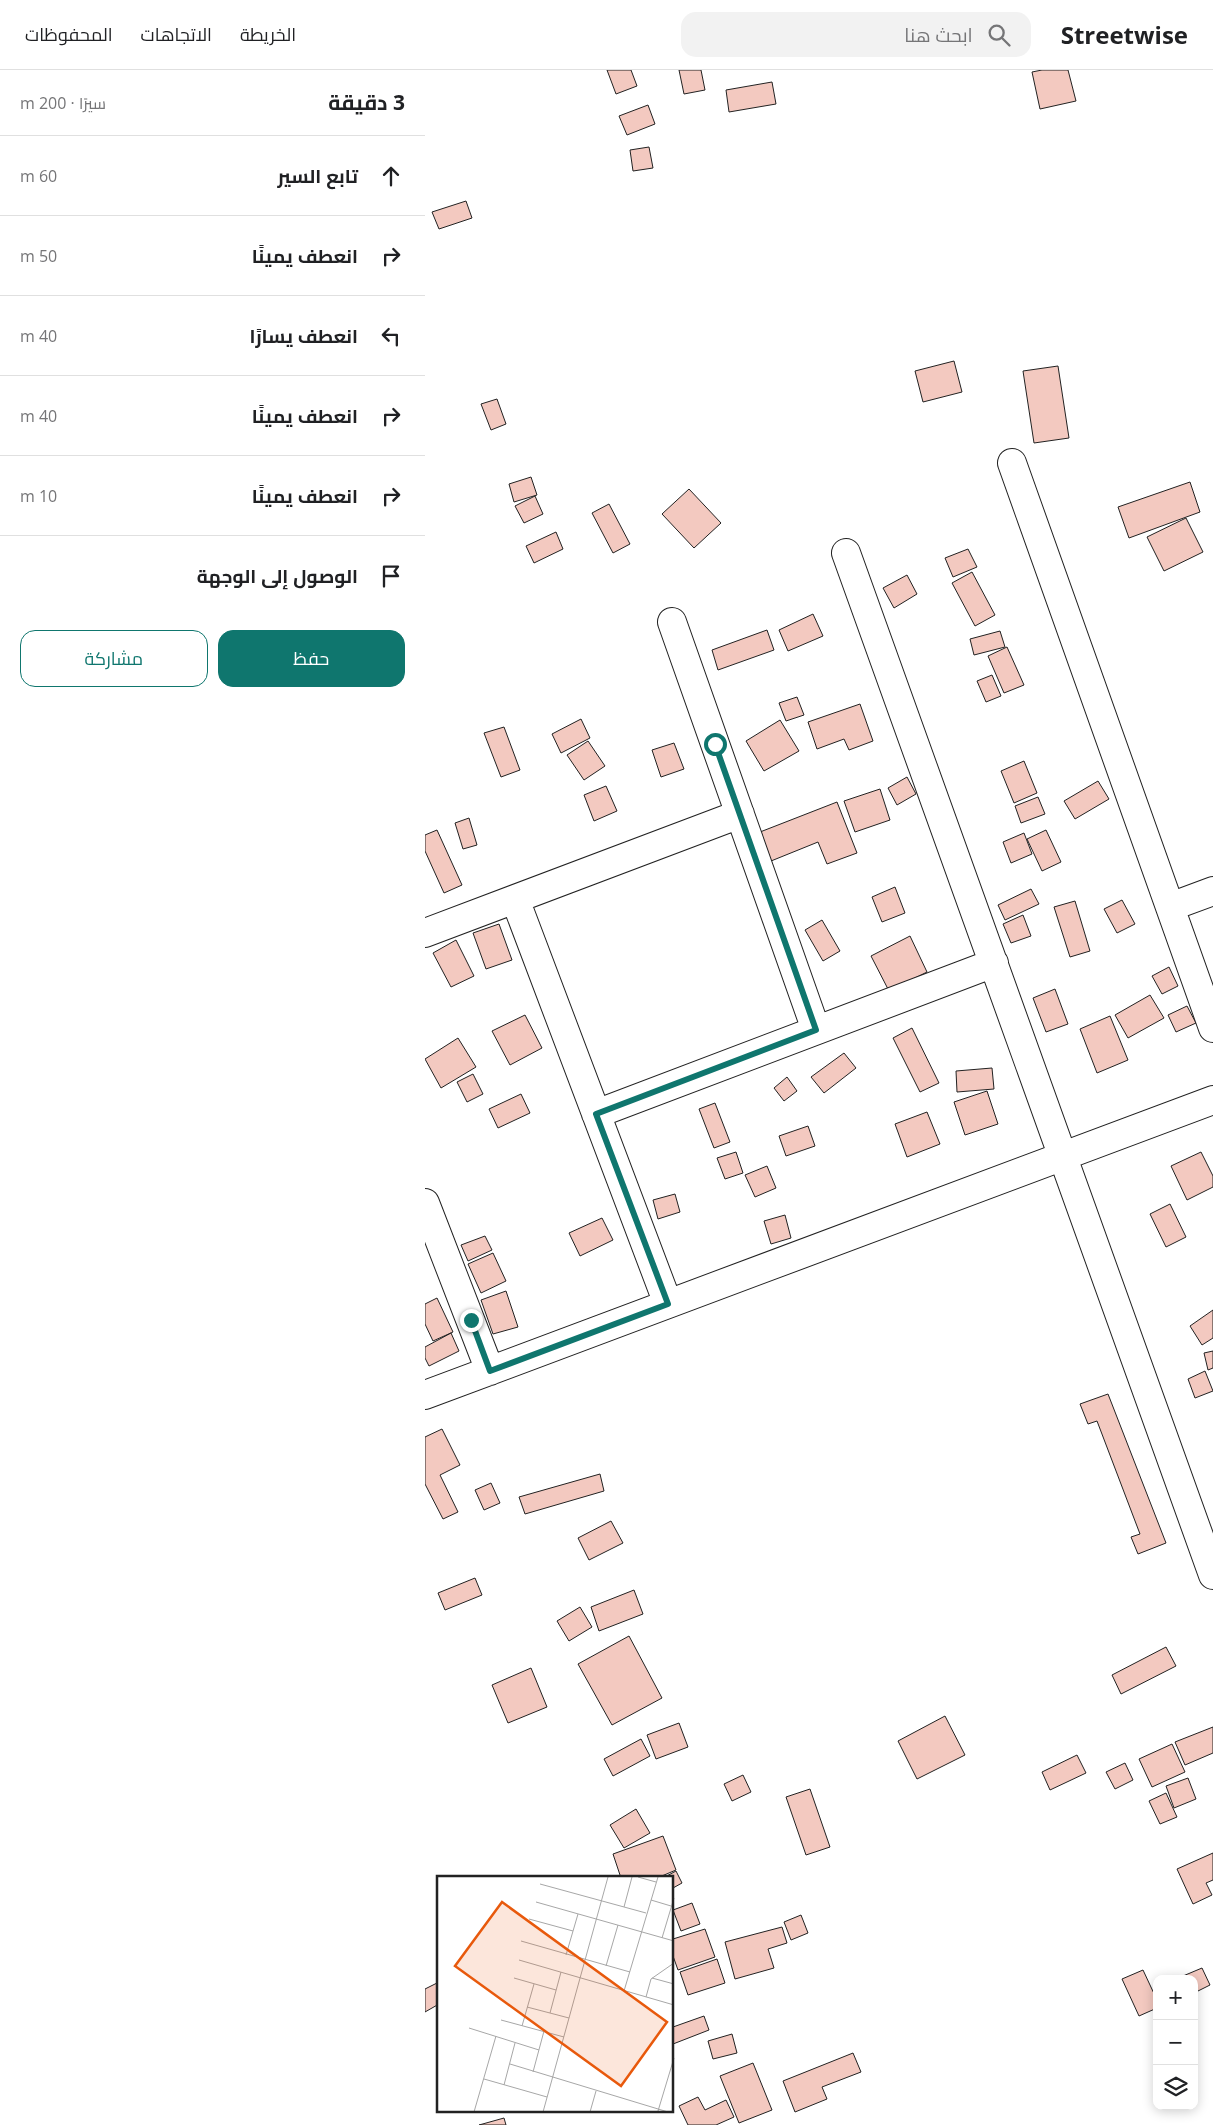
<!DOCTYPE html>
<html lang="ar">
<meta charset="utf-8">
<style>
:root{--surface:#fff;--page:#f2f2f2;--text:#202124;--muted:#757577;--line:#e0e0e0;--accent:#0f766e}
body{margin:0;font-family:"Open Sans",Cairo,sans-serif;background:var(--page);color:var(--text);direction:rtl}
.controls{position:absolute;right:15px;bottom:15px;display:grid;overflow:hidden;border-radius:10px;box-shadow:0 2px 12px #0003}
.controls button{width:45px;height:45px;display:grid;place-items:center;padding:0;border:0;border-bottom:1px solid var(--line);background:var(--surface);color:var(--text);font:25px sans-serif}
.stop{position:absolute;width:15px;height:15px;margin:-11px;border:4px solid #0f766e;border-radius:50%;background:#fff}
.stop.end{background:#0f766e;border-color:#fff;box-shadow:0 1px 5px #0008}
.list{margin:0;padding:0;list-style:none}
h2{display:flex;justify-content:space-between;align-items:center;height:65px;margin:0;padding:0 20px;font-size:21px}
h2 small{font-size:16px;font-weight:400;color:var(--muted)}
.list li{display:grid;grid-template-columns:32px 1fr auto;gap:15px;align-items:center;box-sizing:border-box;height:80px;padding:0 20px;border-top:1px solid var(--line)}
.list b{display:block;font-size:19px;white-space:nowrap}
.list em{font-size:16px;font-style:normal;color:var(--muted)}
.actions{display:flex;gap:10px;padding:15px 20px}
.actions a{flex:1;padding:11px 0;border:1px solid var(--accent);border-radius:15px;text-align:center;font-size:18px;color:var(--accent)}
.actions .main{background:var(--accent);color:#fff}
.icon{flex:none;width:28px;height:28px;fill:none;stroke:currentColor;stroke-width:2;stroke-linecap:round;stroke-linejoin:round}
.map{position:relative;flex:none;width:788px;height:2055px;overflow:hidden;direction:ltr}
header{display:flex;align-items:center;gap:30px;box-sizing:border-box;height:70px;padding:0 25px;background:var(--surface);border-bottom:1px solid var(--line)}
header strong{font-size:24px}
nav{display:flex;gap:28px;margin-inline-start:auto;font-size:18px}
.search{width:350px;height:45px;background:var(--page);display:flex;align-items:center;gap:12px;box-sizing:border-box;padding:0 18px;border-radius:15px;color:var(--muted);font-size:19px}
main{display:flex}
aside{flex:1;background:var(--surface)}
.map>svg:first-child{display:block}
.building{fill:#f3c9c0;stroke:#222}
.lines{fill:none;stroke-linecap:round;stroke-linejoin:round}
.minor-casing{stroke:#222;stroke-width:30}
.minor{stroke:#fff;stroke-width:28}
.route{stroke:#0f766e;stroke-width:6}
.inset-road{fill:none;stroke:#a7a7a7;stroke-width:1}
.view{fill:#e8590c;fill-opacity:0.15;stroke:#e8590c;stroke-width:2.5}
.inset-edge{fill:none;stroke:#222;stroke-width:2.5}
</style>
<header>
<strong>Streetwise</strong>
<div class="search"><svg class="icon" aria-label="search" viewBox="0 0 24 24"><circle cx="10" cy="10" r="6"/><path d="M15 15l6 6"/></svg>ابحث هنا</div>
<nav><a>الخريطة</a><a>الاتجاهات</a><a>المحفوظات</a></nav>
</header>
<main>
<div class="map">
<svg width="788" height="2055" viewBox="0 0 788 2055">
<rect width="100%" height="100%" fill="#fff"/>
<!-- building -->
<path class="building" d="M182,0H206L212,16L191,24Z
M254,0H276L280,20L259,24Z
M617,0H643L651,31L615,39L607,2Z
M347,12L351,34L304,42L301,20Z
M223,35L230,54L202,65L194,46Z
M224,77L228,98L208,101L205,80Z
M41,131L47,148L14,159L7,142Z
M529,291L537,322L498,332L490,301Z
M633,296L644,368L609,373L598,301Z
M72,329L81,354L66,360L56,334Z
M106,407L112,425L89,432L84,414Z
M765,412L775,442L704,468L693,437Z
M264,419L296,453L269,478L237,444Z
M110,426L118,444L99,453L90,436Z
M184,434L205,474L188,483L167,443Z
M761,448L778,482L739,501L722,467Z
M131,462L138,479L109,493L101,476Z
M543,479L552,497L528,507L520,488Z
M547,502L570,545L550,556L527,513Z
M482,505L492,524L469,538L458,518Z
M388,544L398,566L363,581L354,560Z
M342,560L349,580L293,600L287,580Z
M575,561L580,577L549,585L545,569Z
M582,577L599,615L579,623L563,586Z
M567,605L576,626L561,632L552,611Z
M372,627L379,645L361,651L354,633Z
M435,634L448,671L424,680L419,669L392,679L383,652Z
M156,649L165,668L136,683L127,664Z
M355,650L374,681L339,701L321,671Z
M79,657L95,700L76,707L59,663Z
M163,671L180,696L159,710L142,685Z
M249,673L259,699L236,707L227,680Z
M599,691L612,723L589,733L576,701Z
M482,707L491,724L472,735L463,718Z
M673,711L684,729L650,749L639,731Z
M181,716L192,741L169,751L159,725Z
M455,719L465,750L430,762L419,731Z
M613,727L620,744L596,753L590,736Z
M412,732L432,783L402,794L393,772L346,791L335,762Z
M44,748L52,775L38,779L30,753Z
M12,760L37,815L19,823L0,781V765Z
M621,760L636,792L617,801L602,769Z
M599,763L607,784L586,793L578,772Z
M470,817L480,843L457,852L447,827Z
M606,819L614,834L580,850L573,835Z
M697,830L710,854L692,863L679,839Z
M650,831L665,881L645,887L629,837Z
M598,845L606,866L586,873L578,854Z
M397,850L415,881L398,891L380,860Z
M74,854L87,890L61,899L48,863Z
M485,866L502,902L464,921L446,886Z
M31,870L49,906L26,917L8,883Z
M744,897L753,916L737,924L727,906Z
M630,919L643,954L621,962L608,928Z
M725,925L739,948L703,968L690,945Z
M762,936L771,953L751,962L743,945Z
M100,945L117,978L85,995L67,961Z
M685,946L703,990L672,1003L655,959Z
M487,958L514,1013L495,1022L468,968Z
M33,968L51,997L16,1018L0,989Z
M419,983L431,998L399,1023L386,1007Z
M567,998L569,1019L532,1022L531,1001Z
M48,1004L58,1024L42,1032L32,1012Z
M362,1007L372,1021L359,1031L349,1018Z
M562,1021L573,1054L540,1065L529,1032Z
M96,1024L105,1043L73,1058L64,1039Z
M290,1033L305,1072L289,1078L274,1039Z
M502,1042L515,1074L482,1087L470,1054Z
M383,1056L390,1076L361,1086L354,1066Z
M311,1082L318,1103L300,1109L292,1088Z
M776,1082L788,1106V1117L762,1130L746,1096Z
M342,1096L351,1118L330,1127L320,1105Z
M250,1124L255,1142L233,1149L228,1130Z
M745,1134L761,1167L741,1177L725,1144Z
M360,1145L366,1168L346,1174L339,1151Z
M177,1148L188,1170L155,1186L144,1163Z
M60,1166L67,1180L43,1191L36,1175Z
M68,1183L81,1211L56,1223L43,1194Z
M81,1221L93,1257L68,1264L56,1230Z
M12,1228L28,1262L8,1271L0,1254V1234Z
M788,1240V1268L777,1275L765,1256Z
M26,1263L34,1281L4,1296L0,1288V1277Z
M788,1281V1298L783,1300L779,1283Z
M780,1301L788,1321L770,1328L763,1309Z
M683,1324L741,1473L713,1484L706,1467L715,1464L672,1351L663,1354L655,1334Z
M17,1359L35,1395L15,1405L33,1442L18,1449L0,1414V1367Z
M175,1404L179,1421L100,1444L94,1427Z
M66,1413L75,1433L59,1440L50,1420Z
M186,1451L198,1473L164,1490L153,1468Z
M50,1508L57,1525L20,1540L13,1523Z
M209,1520L218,1544L174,1561L166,1537Z
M155,1537L167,1557L144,1571L132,1551Z
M204,1566L237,1628L187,1655L153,1594Z
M741,1577L751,1596L696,1624L687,1605Z
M106,1598L122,1637L83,1653L67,1615Z
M520,1646L540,1685L492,1709L473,1671Z
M254,1653L263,1677L231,1689L222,1665Z
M788,1657V1683L760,1695L750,1672Z
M216,1669L225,1686L188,1706L179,1689Z
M747,1674L760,1702L727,1717L714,1689Z
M652,1685L661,1703L625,1720L617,1702Z
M700,1693L708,1710L690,1719L681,1702Z
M318,1705L326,1722L307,1731L299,1714Z
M763,1708L771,1729L749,1738L741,1716Z
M385,1719L405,1777L381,1785L361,1727Z
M741,1723L752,1747L735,1754L724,1731Z
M211,1739L225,1763L199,1778L185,1755Z
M238,1766L251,1800L232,1808H196L188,1784Z
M788,1783V1810L781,1813L787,1825L768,1834L752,1799Z
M251,1801L257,1813L248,1818V1808H238Z
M267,1833L275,1854L256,1861L248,1840Z
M376,1845L383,1863L366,1870L359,1852Z
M357,1857L362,1873L343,1879L349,1898L310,1909L300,1872Z
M280,1859L290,1887L253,1900L248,1886V1869Z
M292,1889L300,1913L263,1925L255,1902Z
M777,1898L785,1915L769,1923V1909H759L758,1906Z
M718,1900L732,1930V1938L714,1946L697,1909Z
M14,1912V1934L0,1942V1919Z
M279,1946L284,1960L248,1974V1957Z
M307,1964L312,1983L288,1989L283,1971Z
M428,1983L436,2002L397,2017L402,2029L370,2042L358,2011Z
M328,1993L347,2040L314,2053L295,2006Z
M273,2027L280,2040L301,2030L309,2047L291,2055H263L254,2036Z
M79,2048L81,2055H54Z"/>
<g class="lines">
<!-- minor casing -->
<g class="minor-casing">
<path id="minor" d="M587,393L788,958
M421,483L788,1505
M247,552L391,960
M90,829L243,1234
M745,837L788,821
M0,863L315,744
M171,1044L569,893
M0,1133L65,1301
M0,1325L788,1030"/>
</g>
<!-- minor -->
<use href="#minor" class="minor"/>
</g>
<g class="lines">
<!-- route -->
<path class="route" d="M46,1250L65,1301L243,1234L171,1044L391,960L290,674"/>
</g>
<!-- overview -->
<g transform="translate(12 1806)">
<rect width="236" height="236" fill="#fff"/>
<path class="inset-road" d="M201,1L219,6M103,8L209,37M214,24L234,30M99,26L237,65M187,31L195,1M92,43L136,55M225,62L237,22M84,65L193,96M129,79L141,38M82,84L237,129M169,90L181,49M77,102L119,114M215,102L237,108M187,115L221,1M209,121L214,103L237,87M90,131L132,142M113,137L124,96M64,144L127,161M85,150L97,108M32,152L102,174M73,188L231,236M96,196L107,155M47,203L110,221M67,209L78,167M221,235L237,182M37,236L59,160M106,236L171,1M153,236L159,215"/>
<path class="view" d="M65,26L230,146L184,210L18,90Z"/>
<rect width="236" height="236" class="inset-edge"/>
</g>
</svg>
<div class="controls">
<button>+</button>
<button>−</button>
<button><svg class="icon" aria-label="layers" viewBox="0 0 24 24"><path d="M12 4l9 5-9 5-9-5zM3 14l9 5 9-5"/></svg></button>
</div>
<div class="stop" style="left:290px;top:674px"></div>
<div class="stop end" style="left:46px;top:1250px"></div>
</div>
<aside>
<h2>3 دقيقة<small>سيرًا · 200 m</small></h2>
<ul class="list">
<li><svg class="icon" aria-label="ahead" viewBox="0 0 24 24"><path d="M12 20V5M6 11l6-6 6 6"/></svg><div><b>تابع السير</b></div><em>60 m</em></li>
<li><svg class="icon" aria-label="right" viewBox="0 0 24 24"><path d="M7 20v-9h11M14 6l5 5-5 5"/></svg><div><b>انعطف يمينًا</b></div><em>50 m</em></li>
<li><svg class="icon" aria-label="left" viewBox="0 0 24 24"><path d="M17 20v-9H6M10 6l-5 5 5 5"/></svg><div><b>انعطف يسارًا</b></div><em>40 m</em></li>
<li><svg class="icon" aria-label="right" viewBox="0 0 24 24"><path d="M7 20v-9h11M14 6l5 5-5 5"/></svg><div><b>انعطف يمينًا</b></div><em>40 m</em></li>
<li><svg class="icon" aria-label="right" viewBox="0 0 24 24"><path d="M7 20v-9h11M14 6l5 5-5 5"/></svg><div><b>انعطف يمينًا</b></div><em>10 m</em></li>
<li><svg class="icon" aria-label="arrive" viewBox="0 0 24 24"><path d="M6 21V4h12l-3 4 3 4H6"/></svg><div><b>الوصول إلى الوجهة</b></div></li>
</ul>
<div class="actions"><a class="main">حفظ</a><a>مشاركة</a></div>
</aside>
</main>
